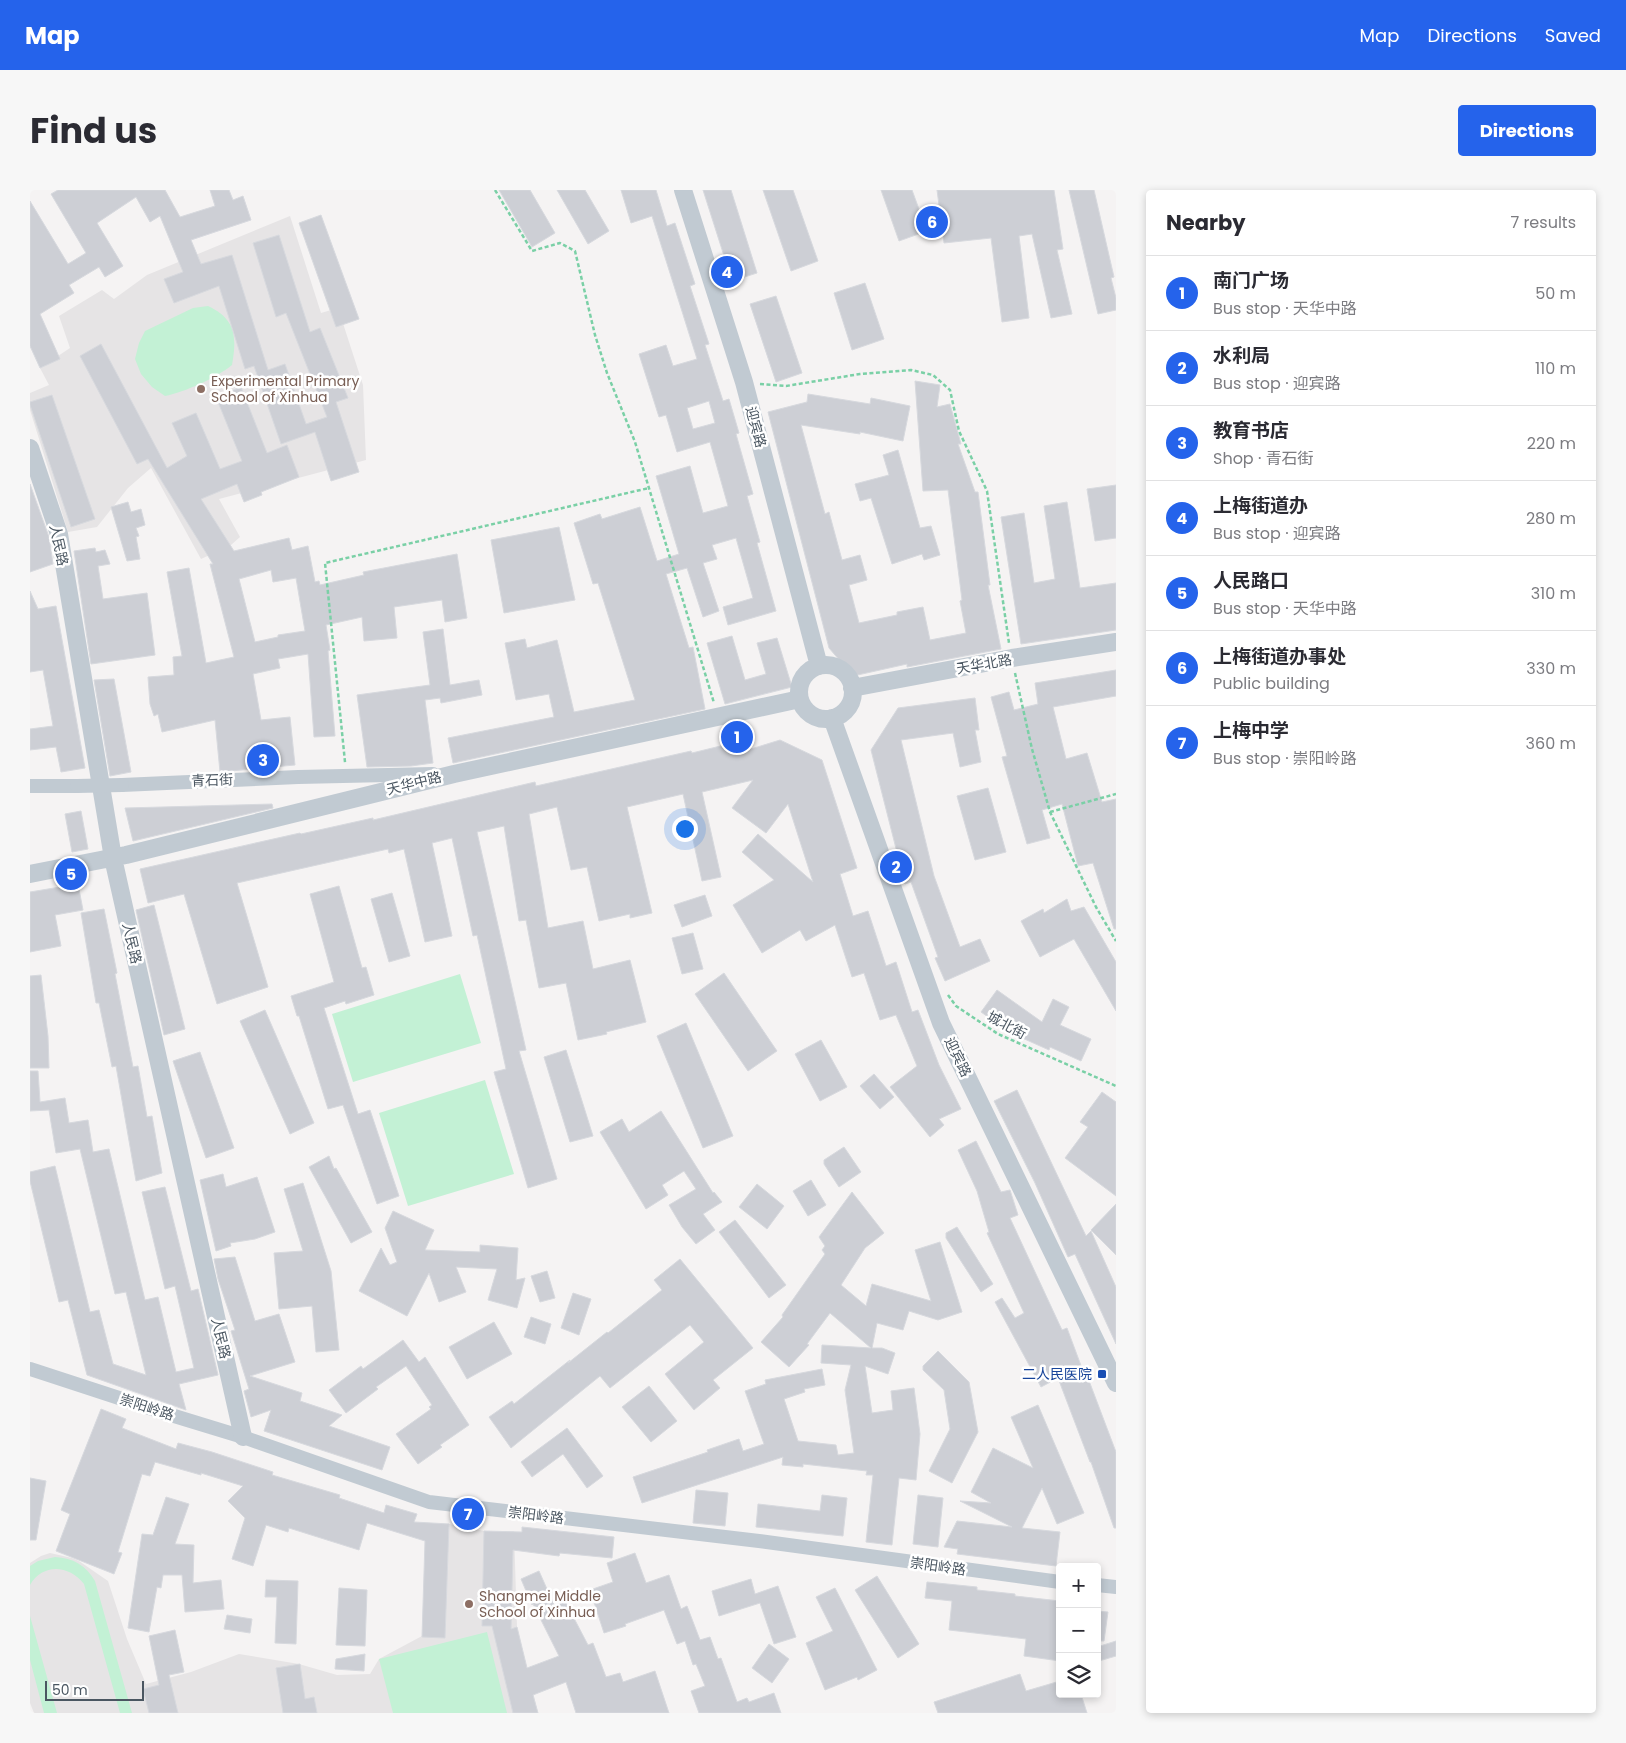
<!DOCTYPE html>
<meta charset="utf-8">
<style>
:root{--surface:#fff;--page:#f7f7f7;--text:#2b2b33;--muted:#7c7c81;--line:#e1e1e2;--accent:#2563eb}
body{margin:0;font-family:Poppins,"Noto Sans SC",sans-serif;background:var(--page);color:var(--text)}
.controls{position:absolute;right:15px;bottom:15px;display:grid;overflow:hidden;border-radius:5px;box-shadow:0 2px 8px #0003}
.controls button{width:45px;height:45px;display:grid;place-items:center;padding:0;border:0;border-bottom:1px solid var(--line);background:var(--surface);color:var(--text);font:25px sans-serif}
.scale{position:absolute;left:15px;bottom:12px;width:99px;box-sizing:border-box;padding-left:5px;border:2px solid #4a5661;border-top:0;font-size:14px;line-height:18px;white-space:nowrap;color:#4a5661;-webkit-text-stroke:4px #fff;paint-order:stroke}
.you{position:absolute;left:654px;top:638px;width:18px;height:18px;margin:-12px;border:4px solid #fff;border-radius:50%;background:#1a73e8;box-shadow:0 0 0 8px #1a73e833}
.badge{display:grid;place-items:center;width:32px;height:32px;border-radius:50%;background:var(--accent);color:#fff;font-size:16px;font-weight:700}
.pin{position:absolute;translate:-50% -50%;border:2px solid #fff;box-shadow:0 1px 5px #0006}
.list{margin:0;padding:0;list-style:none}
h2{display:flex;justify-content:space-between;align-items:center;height:65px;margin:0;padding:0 20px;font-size:21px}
h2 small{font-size:16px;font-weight:400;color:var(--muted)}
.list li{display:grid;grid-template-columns:32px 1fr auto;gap:15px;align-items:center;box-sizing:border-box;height:75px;padding:0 20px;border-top:1px solid var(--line)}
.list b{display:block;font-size:19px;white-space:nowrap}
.list p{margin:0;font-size:16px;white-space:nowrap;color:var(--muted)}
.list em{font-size:16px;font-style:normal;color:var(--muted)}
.icon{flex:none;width:28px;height:28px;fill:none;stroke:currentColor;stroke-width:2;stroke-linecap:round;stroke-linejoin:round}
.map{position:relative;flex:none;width:1086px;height:1523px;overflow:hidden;border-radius:5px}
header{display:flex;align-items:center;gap:30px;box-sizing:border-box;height:70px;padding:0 25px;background:var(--accent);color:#fff}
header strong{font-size:24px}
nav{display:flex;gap:28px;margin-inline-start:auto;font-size:18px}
.intro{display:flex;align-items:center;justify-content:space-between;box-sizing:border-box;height:120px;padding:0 30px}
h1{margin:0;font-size:35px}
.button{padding:12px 22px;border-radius:5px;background:var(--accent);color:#fff;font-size:18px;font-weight:700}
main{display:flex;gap:30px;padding:0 30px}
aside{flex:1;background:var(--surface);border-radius:5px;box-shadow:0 2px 8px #0003}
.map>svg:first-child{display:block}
.education{fill:#e6e4e5}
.green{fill:#c3f1d5}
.building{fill:#cdcfd5;stroke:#d7d9de;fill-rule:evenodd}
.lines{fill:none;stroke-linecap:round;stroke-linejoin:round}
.path{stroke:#7ad0a6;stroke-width:2.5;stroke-dasharray:4 2.5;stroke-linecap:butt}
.minor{stroke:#c1cad2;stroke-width:14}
.tertiary{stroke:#c1cad2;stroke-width:18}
.minor-bridge{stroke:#c1cad2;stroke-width:14}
.education-dot{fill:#8d6e63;stroke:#fff;stroke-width:2}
.transit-dot{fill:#1a4fb4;stroke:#fff;stroke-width:2}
.labels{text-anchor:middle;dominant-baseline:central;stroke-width:5;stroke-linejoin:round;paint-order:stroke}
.education-label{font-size:14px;fill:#785e54;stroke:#fff;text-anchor:start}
.street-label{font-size:14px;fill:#4a5661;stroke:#fff}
.transit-label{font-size:14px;fill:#164399;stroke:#fff;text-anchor:end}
</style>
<header>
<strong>Map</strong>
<nav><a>Map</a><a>Directions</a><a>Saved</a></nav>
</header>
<div class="intro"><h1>Find us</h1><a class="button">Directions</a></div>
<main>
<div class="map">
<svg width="1086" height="1523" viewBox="0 0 1086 1523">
<rect width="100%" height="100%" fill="#f5f3f3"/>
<!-- education -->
<path class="education" d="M260,26L291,123L308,118L333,195L336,270L189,309L210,347L201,355L171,369L121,278L98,298L67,337L38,342L0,220V203L19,195L10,178L40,158L29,126L72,100L84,109L117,85Z
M396,1333L419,1334L454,1341H484L487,1437L508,1523H4L0,1513V1373L11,1366L20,1363L42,1368L49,1371L78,1391L97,1449L116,1494L161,1482L209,1464L269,1474L307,1485L340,1484L349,1469L392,1446Z"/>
<!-- green -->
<path class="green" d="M178,116C206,129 207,147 202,175C186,188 155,202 135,206L122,197L111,184L105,169L109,153L115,141L163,118Z
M430,784L451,853L323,892L302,824Z
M455,890L484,984L378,1016L349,923Z
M25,1367C43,1368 56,1375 65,1391L102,1523H90L54,1394C39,1375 13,1373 0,1395V1376L8,1371Z
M0,1426L27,1523H14L0,1470Z
M457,1442L477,1523H363L349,1469Z"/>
<!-- building -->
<path class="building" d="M28,0H135L150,27L185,16L180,0H199L203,10L213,6L221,30L161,50L171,74L202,65L238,180L255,174L276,234L297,227L256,123L246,127L223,53L249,45L280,142L290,138L318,208L306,212L329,282L301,291L285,242L251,254L224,176L215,179L189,96L144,113L134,89L153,82L130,26L120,32L106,7L67,33L93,76L75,87L69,77L39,95L44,103L10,124L30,169L10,178L0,156V11L38,74L56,63L21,4Z
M469,0H500L525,43L502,57Z
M527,0H555L579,41L558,54Z
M591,0H626L637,36L645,33L665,94L660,96L679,154L675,155L693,211L699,209L709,243L706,244L723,304L717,306L730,352L727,353L746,421L698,435L693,417L723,408L706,348L682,355L687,369L673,373L689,421L673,427L657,378L636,384L659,458L663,457L675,519L423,573L418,548L524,527L519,504L486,510L475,453L495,449L497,458L527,450L544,522L605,510L568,393L563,394L544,333L570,324L572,329L610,317L627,371L649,364L626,286L660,276L673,323L698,316L680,252L647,262L636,225L629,227L609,164L636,155L643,176L667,169L622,26L601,33ZM679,211L685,233L663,239L657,218Z
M673,0H701L727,83L702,91Z
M733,0H763L788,71L761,81Z
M851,0H882L897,41L869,51Z
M907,0H1024L1033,59L1027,60L1042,124L1021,128L1002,44L989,46L999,128L972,132L961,48L914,53Z
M1039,0H1064L1084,87L1081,88L1086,108V120L1068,124Z
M291,25L329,129L306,137L269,33Z
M835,93L854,149L822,160L804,103Z
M746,106L772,183L746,192L720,114Z
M71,154L137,278L157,266L142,233L166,223L190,279L212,271L186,207L211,197L237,263L257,255L269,287L231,302L232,305L214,312L207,294L171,309L204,361L259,348L262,360L278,356L285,392L289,391L290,395L334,385L333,382L427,364L437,428L415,432L412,410L364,417L367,448L334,451L332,427L296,435L300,460L298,461L305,546L284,547L278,464L248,469L250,478L223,484L231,530L260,527L265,575L190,582L185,530L132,542L128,524L124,526L120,514L118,487L144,485L143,467L152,466L137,382L159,378L176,473L204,467L180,374H183L118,269L107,274L50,166ZM241,380L243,392L266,388L275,441L248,445V447L225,452L209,389Z
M885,191L910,195L907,217L920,214L931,254H928L945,302H948L960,395H958L971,459L877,477V474L823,486L799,458L738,222L777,212L778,204L840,214L841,208L880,216L873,251L830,242V244L771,235L795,324L799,322L812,370L830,365L837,390L819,395L829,433L867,425V422L893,417L900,450L936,443L930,411L932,410L918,300L893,301Z
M22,205L65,329L41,337L0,215V212Z
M868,260L890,338L901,336L910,365L894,370L892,364L862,374L841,308L830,311L825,294L859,285L853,265Z
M0,294L19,347L23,374L0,382Z
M1086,295V348L1065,351L1057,299Z
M98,312L101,322L111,319L115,335L106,338L109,346L106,347L110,369L97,371L81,317Z
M1037,312L1050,398L1086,393V440L991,454L971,327L994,323L1004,393L1025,389L1014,316Z
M529,337L545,410L474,423L461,350Z
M65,358L66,362L75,360L80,374L68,376L73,409L117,403L125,465L61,474L44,361Z
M0,401L8,419L26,416L55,578L31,582L26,557L0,560V539L23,536L13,480L0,482Z
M413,439L420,495L449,490L452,505L411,513L410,508L395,510L403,573L381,576L337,577L327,505L400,495L393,442Z
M702,446L715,490L736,484L727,453L747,448L762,497L695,514L677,453Z
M1086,480V506L1023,517L1036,569L1057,563L1072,612L1086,609V739H1084L1063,673L1048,676L1032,614L1012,620L1020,648L997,654L972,567L977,566L961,507L979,502L984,520L1008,514L1005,493Z
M84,489L101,582L80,586L64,490Z
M945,508L949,540H945L951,572L930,577L923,543L871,550L904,686L930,757L950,749L960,771L915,791L905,768L908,767L881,692L875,694L841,560L868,518Z
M719,549L721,559L750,550L792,570L827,678L810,684L823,726L838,721L856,776L866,772L882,822L888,820L909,875L931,919L909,929L914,935L900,947L860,897L887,876L866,825L850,830L834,783L822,787L805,735L776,751L770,740L732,763L703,715L744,690L712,662L728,644L783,692L758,614L736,643L702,618L723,590L672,602L691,687L672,691L653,604L597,617L622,723L600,728V724L569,731L557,677L541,680L527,617L499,624L518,738L553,731L563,779L600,770L616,832L576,842L577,844L548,850L536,793L509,798L496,730L489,731L474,636L447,642L496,860L489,861L527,989L498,998L464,882L476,879L447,745L443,746L422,648L402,653L422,746L395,752L374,659L359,663L358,659L207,693L238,797L187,814L154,704L118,713L110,679L270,643L271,644L343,628V630L505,592L506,596L661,561L662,563Z
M958,598L976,662L945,670L927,606Z
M242,614L243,618L103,651L95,618Z
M51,621L58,659L42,662L35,624Z
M48,694L53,720L25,725L31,756L0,762V702Z
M309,696L332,778L336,777L344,805L316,814L315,811L294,818L328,924L340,920L369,1006L347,1014L313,915L298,919L269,826H267L261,806L304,792L280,704Z
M362,703L380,766L359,772L341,709Z
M675,705L682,726L652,737L644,715Z
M1037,709L1041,721L1054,717L1086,772V821L1044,749L1010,767L991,731L1013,719L1014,723Z
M124,715L155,839L134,845L106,720Z
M74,719L87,783L85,784L103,877L108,876L117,927L122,926L132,983L106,991L86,876L82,877L69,813H66L51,723Z
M663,743L673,779L652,784L642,748Z
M694,783L747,861L718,881L665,804Z
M11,785L18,846L19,878H0V786Z
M967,800L1012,832L1023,809L1039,817L1030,835L1061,849L1051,871L1020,857L1019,860L990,847L989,849L951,822Z
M235,820L284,933L260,944L210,831Z
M656,833L703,946L673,958L627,846Z
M791,850L817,897L790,911L765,864Z
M536,860L563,946L540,952L514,867Z
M170,862L204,958L176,968L143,871Z
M0,881H8L10,912L35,908L39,933L58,930L63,962L79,959L115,1110L128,1107L146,1182L164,1178L145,1096L135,1099L112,1002L135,997L161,1101L168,1099L188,1185L149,1194L156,1220L57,1185L38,1110L29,1112L0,991V982L25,976L60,1122L69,1120L83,1174L116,1185L96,1102L85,1104L50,959L26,963L19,920L0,921Z
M844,884L864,907L850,919L830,896Z
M987,900L1056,1046L1061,1041L1086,1097V1154L1045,1064L1038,1067L1005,993L964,911Z
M1072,902L1086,912V1006L1035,968L1058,937L1050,932Z
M631,921L683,1003L684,1002L692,1012L673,1024L685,1040L666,1054L652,1037L639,1015L666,999L654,981L632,995L638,1005L616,1019L570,942L592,929L599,942Z
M946,951L971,1002L980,1000L988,1025L980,1028L1032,1140L1037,1138L1056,1189L1058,1188L1086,1262V1338H1084L1061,1272H1060L1028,1188L1011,1197L965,1112L972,1108L985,1128L994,1123L957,1043L959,1042L947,1001L928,960Z
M814,957L831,982L809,997L794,974V970Z
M299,966L304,979L306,978L342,1042L321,1053L279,977Z
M193,984L196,997L227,987L245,1042L225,1049L200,1053L201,1056L186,1061L170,990Z
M781,990L796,1015L778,1026L763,1001Z
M273,993L301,1081L309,1160L286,1162L282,1116L249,1119L244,1063L273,1061L254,999Z
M727,994L754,1016L737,1039L709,1017Z
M822,1002L854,1043L835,1058L811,1095L836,1116L842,1094L901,1111L885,1060L910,1052L932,1122L908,1130L879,1121L873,1140L847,1133L842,1158H852L865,1163L858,1184L835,1176L842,1223L863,1220L861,1201L884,1198L890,1244L886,1290L869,1288L862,1355L836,1352L843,1285H836L837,1281L773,1274V1277L752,1275L753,1267L612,1313L603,1287L678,1262L677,1260L709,1249L713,1261L734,1254L715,1201L736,1194L735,1190L792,1179L795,1195L774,1199L775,1202L754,1209L768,1251L806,1255L808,1265L824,1263L815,1200L821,1175L791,1173L792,1155L841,1158L800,1123L777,1154L779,1155L759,1177L731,1152L753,1127L752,1125L795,1064L792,1060L795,1056L789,1047Z
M1086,1014V1065L1061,1040Z
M363,1021L404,1040L395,1060L450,1062V1055L488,1058L486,1090L495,1088L487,1118L458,1110L467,1079L426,1077L436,1102L409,1112L399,1083L377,1126L329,1101L351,1058L360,1075L367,1072L355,1038Z
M705,1030L756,1095L739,1108L689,1042Z
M927,1037L963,1094L951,1102L916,1048V1043Z
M205,1067L225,1131L249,1124L265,1172L220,1186L272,1203L270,1211L312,1225L299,1236L360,1257L352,1280L234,1241L241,1220L221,1227L214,1201L219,1199L201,1141L205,1140L188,1089L184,1069Z
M650,1069L723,1158L683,1190L690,1198L664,1220L635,1184L674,1152L660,1135L580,1198L570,1186L481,1258L459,1227L482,1211L484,1214L540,1170L538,1173L577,1142L578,1143L632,1100L624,1090Z
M517,1081L525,1108L510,1112L501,1086Z
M543,1103L561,1109L549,1145L531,1138Z
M501,1127L521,1134L515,1154L494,1147Z
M464,1132L482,1164L437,1189L419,1157Z
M373,1150L389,1172L395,1167L439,1235L410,1255L412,1257L388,1274L366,1244L401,1219L399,1217L402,1215L376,1176L346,1197L348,1199L316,1223L299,1200L331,1176L333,1179Z
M908,1161L939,1192L948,1242L922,1293L899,1281L920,1239L914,1200L893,1180V1176Z
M619,1196L647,1231L621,1252L592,1217Z
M1008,1215L1054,1323L1027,1334L1012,1298L992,1338L1030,1342L1026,1376L927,1364L928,1359L914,1357L927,1331L982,1337L930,1311L961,1313L941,1302L963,1258L1003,1278L981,1227Z
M71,1219L96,1229L92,1238L146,1259L148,1253L182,1262L243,1282L242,1285L310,1305L309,1308L354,1323L356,1315L387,1324L384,1332L419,1334L415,1448L392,1447L395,1351L337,1333L329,1360L259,1338L258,1342L236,1335L223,1376L202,1369L215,1328L198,1311L213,1296L171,1283V1285L125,1272L120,1286L112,1284L88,1362L92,1363L84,1384L26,1361L40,1324L31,1320Z
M537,1238L573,1286L557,1298L533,1264L502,1287L491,1272Z
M0,1288L16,1291L6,1350H0Z
M666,1300L698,1303L695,1336L663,1333Z
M792,1305L817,1308L813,1346L726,1337L728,1314L790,1321Z
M888,1305L913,1308L908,1357L883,1354Z
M136,1307L159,1314L145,1354L164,1355L163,1393L191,1390L194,1419L155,1422L152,1385H133L131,1398L127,1397L119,1442L98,1438L112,1344L123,1345Z
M492,1337L584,1347L582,1368L530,1363L529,1366L483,1360L481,1439L487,1437L497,1478L529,1466L503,1414L502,1415L491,1389L509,1381L525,1417L535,1411L558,1455L563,1453L576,1487L590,1483L593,1492L625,1481L639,1523H546L536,1492L503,1505L508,1523H483L462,1436H452L454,1341L492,1342Z
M605,1363L616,1393L639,1385L651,1419L657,1416L670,1450L680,1447L688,1469L691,1468L707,1512L717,1508L719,1512L744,1503L751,1523H669L661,1501L675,1496L666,1474L663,1475L655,1451L647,1454L634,1420L595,1434L596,1436L574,1443L560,1400L583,1392L577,1373Z
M847,1386L889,1454L868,1468L825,1400Z
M721,1389L725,1404L748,1396L766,1447L744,1454L730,1413L689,1426L682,1401Z
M236,1390L268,1391L266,1454L245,1453L247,1407H235Z
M897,1392L947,1397V1400L985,1404V1406L1030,1411V1471L994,1466L996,1449L919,1440L922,1411L895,1408Z
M309,1398L337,1400L335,1456L306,1455Z
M805,1398L847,1480L828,1490L827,1487L795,1500L776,1453L803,1441L786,1407Z
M1067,1421L1078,1422L1074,1451H1067Z
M197,1425L222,1429L220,1443L194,1439Z
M145,1440L154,1482L139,1485L148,1523H119L113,1499L129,1495L119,1446Z
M1086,1451V1466L1069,1471L1067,1457Z
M739,1454L759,1469L742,1493L722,1478Z
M335,1464L334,1481L305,1479L306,1469Z
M270,1474L275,1509L284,1507L287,1523H253L246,1478Z
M990,1484L996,1501L1030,1491V1504H1051L1057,1523H908L904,1512Z"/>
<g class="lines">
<!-- path -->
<path class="path" d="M465,0L502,61L530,53L545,61L565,145L577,183L605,252L684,513
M730,194L756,196L830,184L881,180L903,185L920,200L929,241L957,301L979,453
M985,483L1002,559L1020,622L1066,717L1086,751
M315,572L295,373L619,298
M1020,622L1086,604
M918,805L926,816L968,844L1086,896"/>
<!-- minor -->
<path class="minor" d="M92,595L268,587L403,584
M0,596H47
M0,1179L141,1225L213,1247L399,1312L729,1351L1030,1392
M1067,1395L1086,1397"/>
<!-- tertiary -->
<path class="tertiary" d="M653,0L714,192L789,476
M0,258L29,344L83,668L213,1247
M769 502a27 27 0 1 1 54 0a27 27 0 1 1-54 0Z
M822,498L982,468L1086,452
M802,528L911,833L1086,1193
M0,684L96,665L424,584L770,509"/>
<!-- minor-bridge -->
<path class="minor-bridge" d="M47,596L92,595"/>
</g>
<!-- markers -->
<g class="education-dot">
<circle cx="171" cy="199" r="5"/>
<circle cx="439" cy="1414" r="5"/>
</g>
<rect class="transit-dot" x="1067" y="1179" width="10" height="10" rx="2.5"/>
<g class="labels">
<!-- education labels -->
<g class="education-label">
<text x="181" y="191">Experimental Primary<tspan x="181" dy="16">School of Xinhua</tspan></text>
<text x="449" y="1406">Shangmei Middle<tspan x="449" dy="16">School of Xinhua</tspan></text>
</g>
<!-- street labels -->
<g class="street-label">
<text transform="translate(726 237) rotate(75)">迎宾路</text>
<text transform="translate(29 355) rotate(78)">人民路</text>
<text transform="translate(954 474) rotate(-10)">天华北路</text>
<text transform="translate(182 590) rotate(-2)">青石街</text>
<text transform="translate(384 593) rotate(-14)">天华中路</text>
<text transform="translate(102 753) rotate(77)">人民路</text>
<text transform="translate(977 835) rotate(28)">城北街</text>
<text transform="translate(928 867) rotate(64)">迎宾路</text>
<text transform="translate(191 1148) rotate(77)">人民路</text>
<text transform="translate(117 1217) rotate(18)">崇阳岭路</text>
<text transform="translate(506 1325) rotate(7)">崇阳岭路</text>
<text transform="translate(908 1376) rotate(8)">崇阳岭路</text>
</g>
<!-- transit labels -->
<g class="transit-label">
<text x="1062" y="1184">二人民医院</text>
</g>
</g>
</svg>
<div class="controls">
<button>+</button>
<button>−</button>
<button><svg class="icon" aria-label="layers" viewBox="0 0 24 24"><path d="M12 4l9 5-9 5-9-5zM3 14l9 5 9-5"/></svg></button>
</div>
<div class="scale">50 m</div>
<div class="you"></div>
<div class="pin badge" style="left:707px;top:547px">1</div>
<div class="pin badge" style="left:866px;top:677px">2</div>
<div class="pin badge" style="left:233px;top:570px">3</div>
<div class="pin badge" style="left:697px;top:82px">4</div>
<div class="pin badge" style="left:41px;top:684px">5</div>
<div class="pin badge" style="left:902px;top:32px">6</div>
<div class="pin badge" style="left:438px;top:1324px">7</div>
</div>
<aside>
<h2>Nearby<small>7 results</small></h2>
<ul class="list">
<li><span class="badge">1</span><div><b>南门广场</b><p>Bus stop · 天华中路</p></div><em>50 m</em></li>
<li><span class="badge">2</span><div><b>水利局</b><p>Bus stop · 迎宾路</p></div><em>110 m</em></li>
<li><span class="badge">3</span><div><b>教育书店</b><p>Shop · 青石街</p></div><em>220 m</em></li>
<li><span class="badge">4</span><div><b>上梅街道办</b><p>Bus stop · 迎宾路</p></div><em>280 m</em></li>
<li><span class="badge">5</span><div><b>人民路口</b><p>Bus stop · 天华中路</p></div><em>310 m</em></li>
<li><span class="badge">6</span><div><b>上梅街道办事处</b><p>Public building</p></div><em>330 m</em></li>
<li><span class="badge">7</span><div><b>上梅中学</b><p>Bus stop · 崇阳岭路</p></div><em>360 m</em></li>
</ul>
</aside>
</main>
